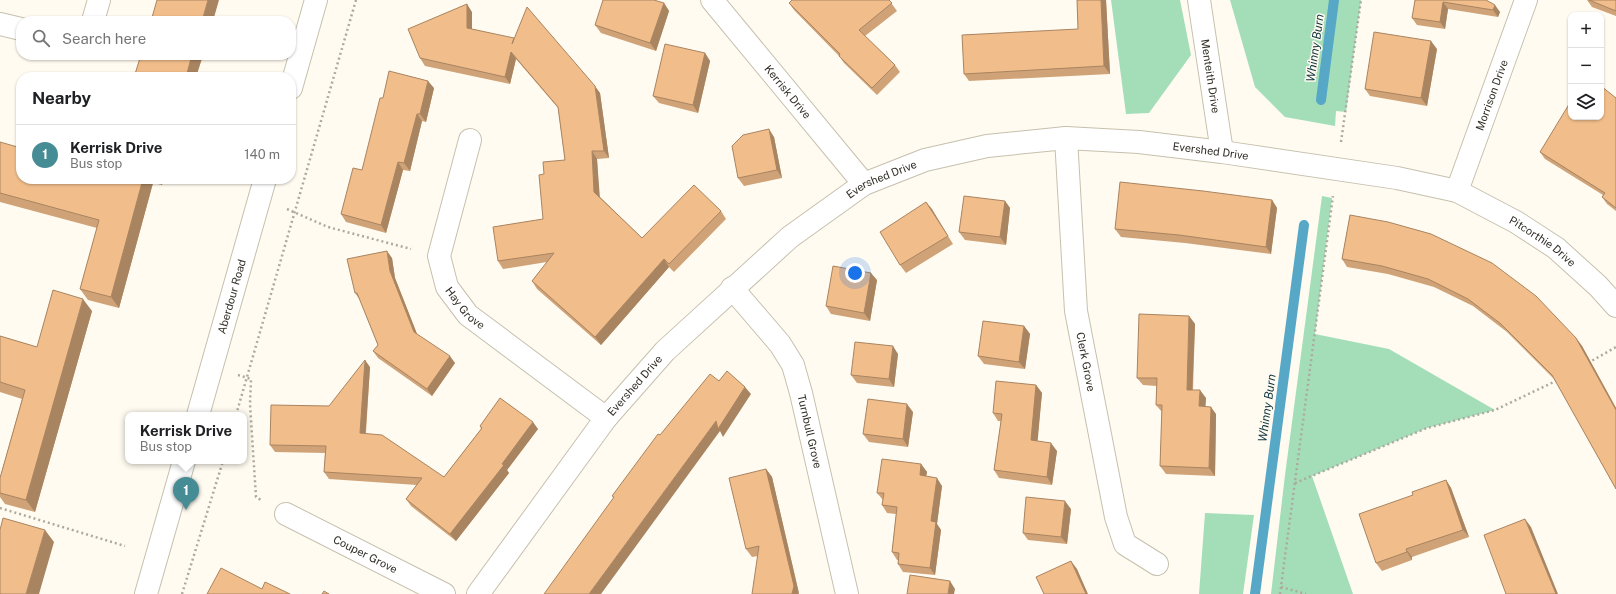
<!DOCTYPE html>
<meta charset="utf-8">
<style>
:root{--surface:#fff;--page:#f6f6f6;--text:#202124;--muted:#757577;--line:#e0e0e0;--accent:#468c95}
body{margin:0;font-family:"Public Sans",sans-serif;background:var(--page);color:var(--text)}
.controls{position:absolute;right:12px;top:12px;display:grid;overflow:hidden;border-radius:8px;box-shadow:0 1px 3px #0004}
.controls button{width:36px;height:36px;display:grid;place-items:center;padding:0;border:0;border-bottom:1px solid var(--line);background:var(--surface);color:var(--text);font:20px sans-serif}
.you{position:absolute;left:855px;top:273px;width:14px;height:14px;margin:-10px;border:3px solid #fff;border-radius:50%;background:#1a73e8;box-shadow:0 0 0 6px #1a73e833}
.badge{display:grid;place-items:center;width:26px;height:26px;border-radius:50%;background:var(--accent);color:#fff;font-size:13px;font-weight:700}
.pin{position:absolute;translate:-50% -33px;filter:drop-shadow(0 1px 2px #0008)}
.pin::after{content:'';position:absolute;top:21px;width:14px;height:12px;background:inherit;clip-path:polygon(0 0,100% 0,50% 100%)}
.popup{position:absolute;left:125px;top:412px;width:122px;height:52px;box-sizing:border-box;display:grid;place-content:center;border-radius:8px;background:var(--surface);filter:drop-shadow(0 1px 3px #0005);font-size:13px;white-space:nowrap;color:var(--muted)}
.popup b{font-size:15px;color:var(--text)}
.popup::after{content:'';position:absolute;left:50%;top:100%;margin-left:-8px;border:8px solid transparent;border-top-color:var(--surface)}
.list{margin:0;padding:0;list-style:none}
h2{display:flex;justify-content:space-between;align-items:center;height:52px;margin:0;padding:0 16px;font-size:17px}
h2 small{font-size:13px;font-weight:400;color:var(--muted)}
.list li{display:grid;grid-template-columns:26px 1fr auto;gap:12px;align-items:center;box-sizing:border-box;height:60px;padding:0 16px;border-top:1px solid var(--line)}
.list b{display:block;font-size:15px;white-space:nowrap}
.list p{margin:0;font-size:13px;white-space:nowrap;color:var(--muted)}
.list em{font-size:13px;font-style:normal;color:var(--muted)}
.icon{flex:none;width:22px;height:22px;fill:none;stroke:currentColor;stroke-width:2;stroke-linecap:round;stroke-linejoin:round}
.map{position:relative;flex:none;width:1616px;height:594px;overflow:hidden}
.search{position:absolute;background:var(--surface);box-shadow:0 1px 3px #0004;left:16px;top:16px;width:280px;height:44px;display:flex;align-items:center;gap:10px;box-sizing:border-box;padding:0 14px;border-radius:16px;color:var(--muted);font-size:15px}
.panel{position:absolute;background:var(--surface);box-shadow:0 1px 3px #0004;left:16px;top:72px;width:280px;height:112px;border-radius:16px}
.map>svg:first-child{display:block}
.green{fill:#a3deb9}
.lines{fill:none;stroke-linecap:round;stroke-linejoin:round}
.stream{stroke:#57a7c6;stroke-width:10}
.minor-casing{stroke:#c6c0ae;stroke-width:24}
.major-casing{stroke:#c6c0ae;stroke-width:24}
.path{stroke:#aca99f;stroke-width:2.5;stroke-dasharray:2 3;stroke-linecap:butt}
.minor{stroke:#fff;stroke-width:22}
.major{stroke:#fff;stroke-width:22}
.wall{fill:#cfa377}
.shaded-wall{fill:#a98461}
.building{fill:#f1bd8a;stroke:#a98461}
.labels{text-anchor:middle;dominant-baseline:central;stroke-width:3;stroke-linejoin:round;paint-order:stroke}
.street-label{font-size:11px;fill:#322f28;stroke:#fffbf0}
.water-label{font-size:12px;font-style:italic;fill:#0d3340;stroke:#fffbf0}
</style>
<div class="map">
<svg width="1616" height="594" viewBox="0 0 1616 594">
<rect width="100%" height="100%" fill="#fffbf0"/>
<!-- green -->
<path class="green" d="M1111,0H1180L1191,55L1149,113L1126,114Z
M1230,0H1361L1346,112L1336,111L1335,126L1285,117L1255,87Z
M1322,196L1332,198L1315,334L1389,349L1495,410L1427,428L1312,476L1353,594H1271L1285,475Z
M1205,513L1254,515L1243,594H1199Z"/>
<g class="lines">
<!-- stream -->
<path class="stream" d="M1321,100L1334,0
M1255,594L1304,225"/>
<!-- minor casing -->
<g class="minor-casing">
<g id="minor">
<path id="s1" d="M712,0L864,184"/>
<path id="s2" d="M1199,0L1222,152"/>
<path d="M93,21L99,0"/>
<path d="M0,24L21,29"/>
<path id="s3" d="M1066,138L1076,311L1116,517L1125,544L1157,564"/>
<path id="s4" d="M470,140L439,256L447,287L468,315L606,418"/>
<path id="s5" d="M1457,191L1526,0"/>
<path id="s6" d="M732,288L780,344L793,365L801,393L847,594"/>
<path id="s7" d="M286,514L444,594"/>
<path id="s8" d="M478,594L606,418L665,351L790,237L864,184L925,160L987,146L1066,138L1139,142L1222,152L1397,178L1457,191L1516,222L1556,248L1598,286L1616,306"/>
</g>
</g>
<!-- major casing -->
<g class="major-casing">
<g id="major">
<path d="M291,88L316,0"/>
<path id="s9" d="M198,415L265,179"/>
<path d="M146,594L184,461"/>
</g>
</g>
<!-- path -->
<path class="path" d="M1341,142L1361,0
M287,209L328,227L411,249
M1588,363L1616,347
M238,375L251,379L250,404L256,497L261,500
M236,415L356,0
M1295,483L1427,428L1495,410L1558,380
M0,508L125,546
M1281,587L1306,594
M182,594L223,461
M1280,594L1333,196"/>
<!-- minor -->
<use href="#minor" class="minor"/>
<!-- major -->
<use href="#major" class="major"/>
</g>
<!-- wall -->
<path class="wall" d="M889,0L897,11L865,36L895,65L900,72L877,95L844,63L839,56L794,10L789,3Z
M1077,0H1106L1110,74L969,81L964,74L1078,29Z
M1415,0H1486L1500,12L1498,17L1448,9L1445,29L1417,25L1412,18Z
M1587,0H1616V16L1592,7Z
M664,3L669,11L656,51L601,33L595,25Z
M472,12V29L514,39L600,93L609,158L597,159L599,196L642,238L721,211L726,219L674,272L669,267L601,345L537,289L532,281L547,262L503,269L498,261L543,219L544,174L565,160L558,108L516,59L510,84L425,66L420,58Z
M1437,49L1427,106L1370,96L1365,89Z
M705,53L710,61L698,113L659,103L653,96Z
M141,55H203L196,77H137L135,74Z
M434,88L426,122L422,121L410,171L403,170L386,233L346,222L341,214L362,170L383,98Z
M1616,98V211L1607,204L1602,197L1603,195L1545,159L1540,152Z
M774,137L782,178L744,186L738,178Z
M0,142L21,179H163L162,185L153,183L119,308L88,300L80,289L97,228L0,202Z
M1272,200L1277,208L1271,254L1185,243L1121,237L1115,229Z
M1005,201L1010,208L1006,245L965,240L959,232Z
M926,202L953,244L906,273L900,265Z
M1350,215L1576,338L1582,346L1616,408V489L1555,380L1507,332L1473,306L1434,287L1388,274L1347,267L1342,259Z
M392,258L395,278L417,334L455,363L432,396L378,358L373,351L378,345L360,300L355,293Z
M877,280L870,321L831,314L826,306Z
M92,311L35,512L5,504L0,497V478L22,399L0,392V336L37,347Z
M1189,316L1195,324L1193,390L1206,398L1205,406L1216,414L1215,476L1166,474L1160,466L1162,412L1156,405L1157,386L1143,385L1137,378Z
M1024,326L1030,334L1025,369L984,364L978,356Z
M898,354L894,387L857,383L851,375Z
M370,367L366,433L444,477L481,429L480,426L538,429L507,470L509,473L456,541L411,506L406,499L417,485L329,479L324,472L325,453L275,452L270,445L329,406Z
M1036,385L1042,393L1037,441L1057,451L1052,485L999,478L994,470L1001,421H998L993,413Z
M913,412L908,447L869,442L863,434Z
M921,464L927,472L926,476L942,486L937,524L941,530L935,575L903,572L898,564V560H897L892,552L896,514L887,513L882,505L883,500L877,493Z
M766,469L772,477L799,593L758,556L752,557L746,549Z
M1446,480L1451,488L1469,537L1412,557V560L1382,571L1376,563L1413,495Z
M1071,509L1067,544L1028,540L1023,533Z"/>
<!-- shaded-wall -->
<path class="shaded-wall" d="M208,0H219L213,21H202Z
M1101,0H1106L1110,74L1104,66Z
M1443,2L1448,9L1445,29L1440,22Z
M664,3L669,11L656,51L650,43Z
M467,4L472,12V35L467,28Z
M1495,5L1500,12L1498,17L1493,10Z
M1431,41L1437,49L1427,106L1421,98Z
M511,52L516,59L510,84L505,77Z
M705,53L710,61L698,113L693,105Z
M192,55H203L196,77H186Z
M428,81L434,88L426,122L420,114Z
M595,86L600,93L609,158L604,151Z
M417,114L422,121L410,171L404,163Z
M769,129L774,137L782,178L777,170Z
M592,151L597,159L600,199L594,192Z
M398,162L403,170L386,233L381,225Z
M143,179H150L153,183L119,308L111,297Z
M157,179H163L162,185Z
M1272,200L1277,208L1271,254L1266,247Z
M1005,201L1010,208L1006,245L1000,237Z
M926,202L932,209L953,244L948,236Z
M387,251L392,258L395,278L419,339L414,332L390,271Z
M664,259L669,267L601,345L595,337Z
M871,273L877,280L870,321L864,313Z
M83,299L92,311L35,512L26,500Z
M1189,316L1195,324L1192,397L1187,390Z
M1024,326L1030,334L1025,369L1019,362Z
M1576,338L1582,346L1616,408V410Z
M893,346L898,354L894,387L889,379Z
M450,356L455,363L432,396L427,389Z
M365,360L370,367L365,440L360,433Z
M1036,385L1042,393L1037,448L1031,440Z
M745,387L751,394L723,437L720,431L601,594H589L716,421Z
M1200,390L1206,398L1205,414L1199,406Z
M907,404L913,412L908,447L903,439Z
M1211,407L1216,414L1215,476L1209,468Z
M533,422L538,429L507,470L509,473L456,541L450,534Z
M1051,443L1057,451L1052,485L1047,477Z
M921,464L927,472L925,483L920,475Z
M766,469L772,477L799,594H792Z
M937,478L942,486L937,524L941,530L935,575L930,568L931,521Z
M1446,480L1451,488L1469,537L1463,530Z
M1065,501L1071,509L1067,544L1061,537Z
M1525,519L1531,527L1558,594H1556Z
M45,530L54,542L39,594H26Z
M1406,549L1412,557V560L1407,552Z
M1071,561L1077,569L1088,594H1086Z
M950,581L955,589L954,594H948Z"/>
<!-- building -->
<path class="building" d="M157,0H208L202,21H151Z
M603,0H654L664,3L650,43L595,25Z
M792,0H889L892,3L859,30L895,65L872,88L839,56L840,54L789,3Z
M1077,0H1101L1104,66L964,74L962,35L1078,29Z
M1415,0H1486L1495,5L1493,10L1443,2L1440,22L1412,18Z
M1589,0H1616V11Z
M467,4V28L514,38L512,44L527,7L595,86L604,151H592L594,192L642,238L694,185L721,211L669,264L664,259L595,337L532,281L554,253L498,261L493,227L543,219L539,175L544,174L543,162L565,160L558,107L511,52L505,77L420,58L408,29Z
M1374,32L1431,41L1421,98L1365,89Z
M665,44L705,53L693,105L653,96Z
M141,55H192L186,77H145L135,74Z
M389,71L428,81L420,114H417L404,163L398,162L381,225L341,214L353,168L362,170L380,98H383Z
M1601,86L1616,98V208L1602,197L1605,193L1540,152L1571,101V117H1601Z
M769,129L777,170L738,178L732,146L743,135Z
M0,142L21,148V179H143L111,297L80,289L99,220L0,193Z
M1120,182L1203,191L1272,200L1266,247L1179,235L1115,229Z
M964,196L1005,201L1000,237L959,232Z
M926,202L948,236L900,265L880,232Z
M1350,215L1388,222L1431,234L1492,263L1536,296L1576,338L1616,410V489L1552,375L1501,324L1468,299L1428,279L1382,266L1342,259Z
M387,251L390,271L414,332L450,356L427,389L373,351L378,345L357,293H355L347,259Z
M833,266L871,273L864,313L826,306Z
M53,290L83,299L26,500L0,493V478L25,390L0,382V336L37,347Z
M1139,314L1189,316L1187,390H1200L1199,406L1211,407L1209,468L1160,466L1162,405H1156L1157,378H1137Z
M983,321L1024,326L1019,362L978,356Z
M855,342L893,346L889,379L851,375Z
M365,360L360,433L382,435L444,477L482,428L480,426L500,398L533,422L502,464L504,465L450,534L406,499L422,478L324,472L326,446L270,445L271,405L329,406Z
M727,371L745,387L718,429L716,421L589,594H544L614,497L612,496L658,434L660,435L710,374L719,381Z
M996,381L1036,385L1031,440L1051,443L1047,477L994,470L1002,414L993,413Z
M868,399L907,404L903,439L863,434Z
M882,459L921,464L920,475L937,478L931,521L936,522L930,568L898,564L899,553L892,552L897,507L882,505L884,493H877Z
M766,469L794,586L792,594H752L759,546L746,549L729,478Z
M1446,480L1463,530L1406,549L1407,552L1376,563L1359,514L1413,495L1412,492Z
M1026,497L1065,501L1061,537L1023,533Z
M3,518L45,530L26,594H0V530Z
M1525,519L1556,594H1506L1484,535Z
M1071,561L1086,594H1044L1036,577Z
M221,568L262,589L265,582L290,594H207Z
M910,575L950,581L948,594H907Z
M324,591L329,594H322Z"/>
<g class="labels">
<!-- street labels -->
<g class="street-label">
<text stroke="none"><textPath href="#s2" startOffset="77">Menteith Drive</textPath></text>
<text stroke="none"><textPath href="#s1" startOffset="119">Kerrisk Drive</textPath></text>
<text stroke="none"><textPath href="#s5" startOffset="102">Morrison Drive</textPath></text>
<text stroke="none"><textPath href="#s8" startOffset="921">Evershed Drive</textPath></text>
<text stroke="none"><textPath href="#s8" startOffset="585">Evershed Drive</textPath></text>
<text stroke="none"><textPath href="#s8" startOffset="1270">Pitcorthie Drive</textPath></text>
<text stroke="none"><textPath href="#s9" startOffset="123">Aberdour Road</textPath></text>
<text stroke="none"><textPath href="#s4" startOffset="180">Hay Grove</textPath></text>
<text stroke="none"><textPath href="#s3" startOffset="225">Clerk Grove</textPath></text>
<text stroke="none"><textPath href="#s8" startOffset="261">Evershed Drive</textPath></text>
<text stroke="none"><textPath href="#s6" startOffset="167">Turnbull Grove</textPath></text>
<text stroke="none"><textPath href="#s7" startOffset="89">Couper Grove</textPath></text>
</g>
<!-- water labels -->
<g class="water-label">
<text transform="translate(1315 48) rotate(-82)">Whinny Burn</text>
<text transform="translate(1267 408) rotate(-82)">Whinny Burn</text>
</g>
</g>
</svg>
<div class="controls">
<button>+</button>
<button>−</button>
<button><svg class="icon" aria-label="layers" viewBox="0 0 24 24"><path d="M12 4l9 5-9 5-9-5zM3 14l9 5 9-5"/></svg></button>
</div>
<div class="you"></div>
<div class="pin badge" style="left:186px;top:510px">1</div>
<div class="popup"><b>Kerrisk Drive</b>Bus stop</div>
<div class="search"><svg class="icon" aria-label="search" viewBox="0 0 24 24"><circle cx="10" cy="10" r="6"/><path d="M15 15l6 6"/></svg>Search here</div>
<section class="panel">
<h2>Nearby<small></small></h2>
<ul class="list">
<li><span class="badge">1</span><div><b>Kerrisk Drive</b><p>Bus stop</p></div><em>140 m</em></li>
</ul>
</section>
</div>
